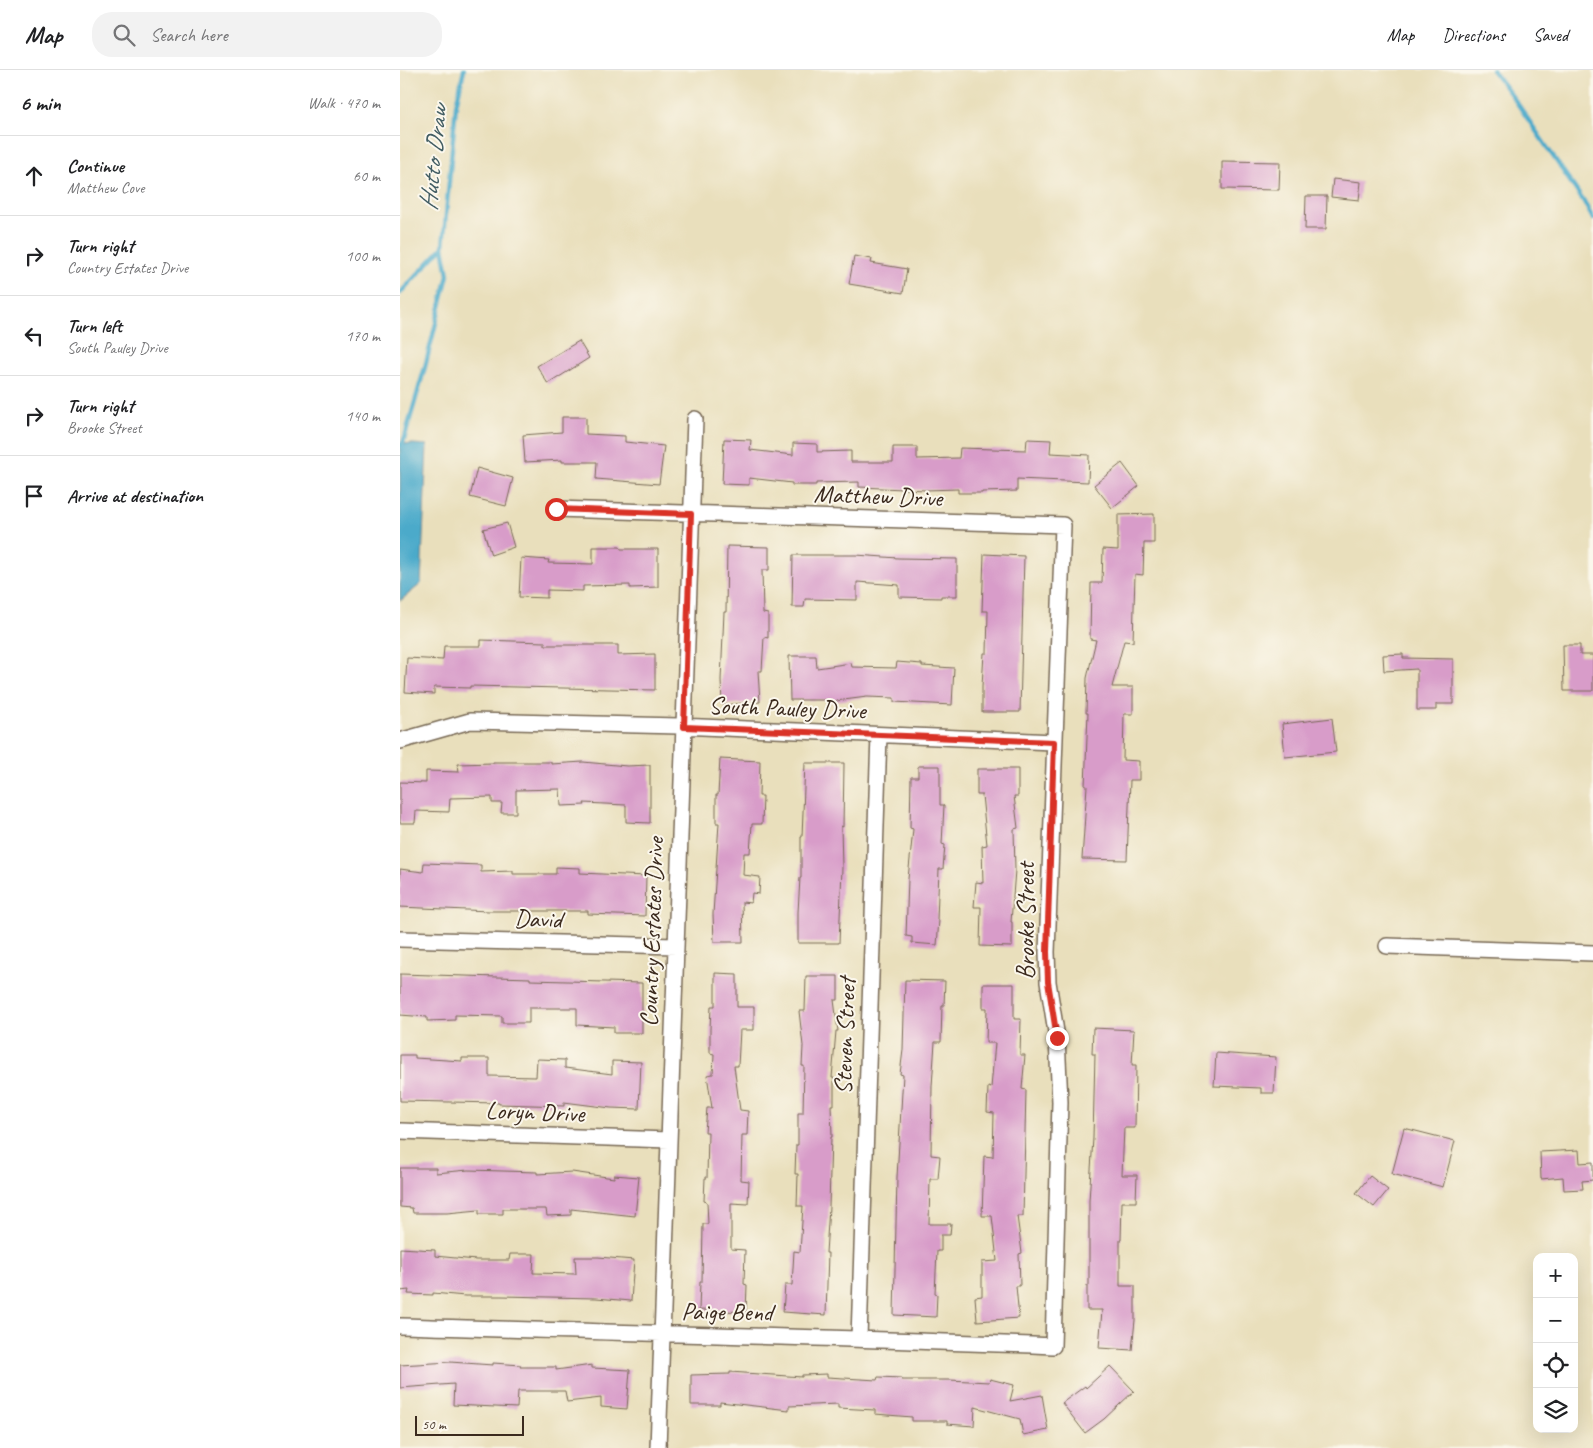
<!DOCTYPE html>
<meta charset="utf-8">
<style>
:root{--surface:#fff;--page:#f2f2f2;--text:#202124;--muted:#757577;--line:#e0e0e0}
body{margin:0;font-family:Caveat,sans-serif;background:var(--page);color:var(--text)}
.controls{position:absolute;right:15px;bottom:15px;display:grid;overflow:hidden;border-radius:10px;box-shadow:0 5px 20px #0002}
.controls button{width:45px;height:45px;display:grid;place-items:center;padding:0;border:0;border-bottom:1px solid var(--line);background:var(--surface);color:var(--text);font:25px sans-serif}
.scale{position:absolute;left:15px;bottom:12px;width:109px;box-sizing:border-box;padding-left:5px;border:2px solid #3b2a1e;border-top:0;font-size:14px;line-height:18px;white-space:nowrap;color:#3b2a1e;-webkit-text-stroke:4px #fbf7ec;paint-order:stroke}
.stop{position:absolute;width:15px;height:15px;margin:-11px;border:4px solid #d93025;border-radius:50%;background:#fff}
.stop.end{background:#d93025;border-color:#fff;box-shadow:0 1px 5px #0008}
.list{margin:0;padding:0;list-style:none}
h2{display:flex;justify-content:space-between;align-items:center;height:65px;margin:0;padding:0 20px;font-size:21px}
h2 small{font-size:16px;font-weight:400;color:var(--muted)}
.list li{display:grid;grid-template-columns:32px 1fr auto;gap:15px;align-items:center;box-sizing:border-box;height:80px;padding:0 20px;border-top:1px solid var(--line)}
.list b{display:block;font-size:19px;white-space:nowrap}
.list p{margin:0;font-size:16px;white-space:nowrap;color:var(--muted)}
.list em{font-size:16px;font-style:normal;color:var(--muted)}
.icon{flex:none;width:28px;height:28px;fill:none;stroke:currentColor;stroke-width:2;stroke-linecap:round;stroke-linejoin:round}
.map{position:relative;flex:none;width:1193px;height:1378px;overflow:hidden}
header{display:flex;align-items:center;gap:30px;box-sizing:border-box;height:70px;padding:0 25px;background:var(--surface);border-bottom:1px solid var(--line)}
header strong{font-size:24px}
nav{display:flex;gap:28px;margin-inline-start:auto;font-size:18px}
.search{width:350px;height:45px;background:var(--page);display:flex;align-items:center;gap:12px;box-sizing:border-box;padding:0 18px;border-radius:20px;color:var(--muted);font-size:19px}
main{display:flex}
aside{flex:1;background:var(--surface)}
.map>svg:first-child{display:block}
.water{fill:#4caaca;stroke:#446a74}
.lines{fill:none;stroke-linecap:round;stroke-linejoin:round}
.stream{stroke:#4caaca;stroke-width:4.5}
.building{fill:#d89cc9}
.minor-casing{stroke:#786955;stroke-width:18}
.minor{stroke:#fff;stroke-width:15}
.route{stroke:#d93025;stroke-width:6}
.labels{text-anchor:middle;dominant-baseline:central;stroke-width:4;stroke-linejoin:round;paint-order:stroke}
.street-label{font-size:25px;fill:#3b2a1e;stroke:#fbf7ec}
.water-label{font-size:26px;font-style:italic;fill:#425d63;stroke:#fbf7ec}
</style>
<header>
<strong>Map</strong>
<div class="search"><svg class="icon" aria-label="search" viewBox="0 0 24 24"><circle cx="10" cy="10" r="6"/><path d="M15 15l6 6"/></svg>Search here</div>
<nav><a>Map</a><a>Directions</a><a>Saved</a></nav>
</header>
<main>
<aside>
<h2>6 min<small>Walk · 470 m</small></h2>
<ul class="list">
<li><svg class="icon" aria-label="ahead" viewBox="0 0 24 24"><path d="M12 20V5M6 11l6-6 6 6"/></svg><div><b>Continue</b><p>Matthew Cove</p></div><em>60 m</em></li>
<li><svg class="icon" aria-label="right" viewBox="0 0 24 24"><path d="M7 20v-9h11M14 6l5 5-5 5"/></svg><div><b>Turn right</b><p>Country Estates Drive</p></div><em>100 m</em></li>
<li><svg class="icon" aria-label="left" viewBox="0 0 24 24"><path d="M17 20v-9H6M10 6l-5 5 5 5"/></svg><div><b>Turn left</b><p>South Pauley Drive</p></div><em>170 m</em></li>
<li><svg class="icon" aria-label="right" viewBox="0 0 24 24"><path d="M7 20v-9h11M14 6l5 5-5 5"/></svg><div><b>Turn right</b><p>Brooke Street</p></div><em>140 m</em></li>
<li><svg class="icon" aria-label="arrive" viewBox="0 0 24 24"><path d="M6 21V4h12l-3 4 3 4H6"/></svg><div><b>Arrive at destination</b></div></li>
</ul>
</aside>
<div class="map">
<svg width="1193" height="1378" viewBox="0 0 1193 1378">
<rect width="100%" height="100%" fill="#fbf7ec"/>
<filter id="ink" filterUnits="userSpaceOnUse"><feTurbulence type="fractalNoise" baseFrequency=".02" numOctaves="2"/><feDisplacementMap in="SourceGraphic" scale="10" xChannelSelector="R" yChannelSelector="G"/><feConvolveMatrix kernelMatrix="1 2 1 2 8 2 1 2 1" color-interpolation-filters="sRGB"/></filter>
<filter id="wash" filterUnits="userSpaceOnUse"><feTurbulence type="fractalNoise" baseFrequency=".0096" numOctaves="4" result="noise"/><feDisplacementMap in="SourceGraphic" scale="20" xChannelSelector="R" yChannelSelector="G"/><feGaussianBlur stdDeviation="1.12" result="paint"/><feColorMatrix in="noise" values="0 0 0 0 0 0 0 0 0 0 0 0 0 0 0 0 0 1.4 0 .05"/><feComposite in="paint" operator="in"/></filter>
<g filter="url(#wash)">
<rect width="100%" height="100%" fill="#e9dfbc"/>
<!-- water -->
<path class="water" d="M0,373L27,375L21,514L0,531Z"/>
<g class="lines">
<!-- stream -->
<path class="stream" d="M1092,0L1115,30L1184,132L1193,149
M0,223L43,177L56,35L64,0
M0,375L3,373L25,297L48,205L43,177"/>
</g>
<g id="blocks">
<!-- building -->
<path class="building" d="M822,91L880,92L879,120L822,119Z
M933,109L961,112L959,130L931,127Z
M906,126H927L926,159H905Z
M454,186L472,189L471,193L507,199L503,223L449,214Z
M179,271L189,288L148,314L137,296Z
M162,347H186V364L225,366V372L264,376L259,414L196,409L197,392H162V390L125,392L123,365L162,362Z
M324,369L351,370L350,380L393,385V373L417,374V382L451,381V392H493V377H517V389L559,388L560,378L626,380L627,369L651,370L650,383L689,385L688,412L617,409V421L582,422V423H558V419L526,420L459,417V412L416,413V415H392V413L349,408V415L322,414Z
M722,393L739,416L712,438L694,415Z
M77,398L113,408L106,436L70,427Z
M754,444V473H744L743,505L735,504L733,572L724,571L712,617H733V644H724L723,690L739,691V710H730L727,790L682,789L687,716H685L688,643H686L687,608L696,570L690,569L691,513H702L703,479L718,480V445Z
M107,453L114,477L91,485L83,459Z
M327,476L369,477V500H362L363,543L368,544V568L364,567L362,601H358L360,632L322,635L321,610L324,542H326Z
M193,477H220L221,479H258V517L230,518V515L183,516V521L147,520V528L119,527L121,488L149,490L148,493L193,494Z
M584,484L624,486L620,642H582V616L584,583H587L588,541H582Z
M393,485H456L498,488L557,489V526H541V528L499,527V515L457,512V530L405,529L404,537H392Z
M81,570L145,572V575H218V585L255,584V620L70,616V618L34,617V624L5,622L7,588L43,590L44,576H81Z
M1163,575H1180V585H1193V621H1164Z
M1003,584V588L1053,589V634H1036V640H1017V599L984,601L983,585Z
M389,586H416L417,598L451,593L452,597L496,598L497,592L522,594V596L554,598L552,635L494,632V628L467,627L428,632V630H390Z
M932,648L936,682L885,687L882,654Z
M320,689L360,691L359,726H363L362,754H352L350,783H344L343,805L360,807L359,824L352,823L351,833L342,832L343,872H314L313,844L319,753H316V725H318Z
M93,692H151V694L183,692L227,696L250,695V753L226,752V735L184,733L185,735L161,736L160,719L116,720V743H101L102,733H92V727L50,728L49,742L16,741L15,753H0V712L26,713V701L59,702L58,694L93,693Z
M405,693H444L443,757L441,756L442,798L439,873H398V842L400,808H401V767H402Z
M518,696H540V735H544L542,774L545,775L543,799H539L537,850H539L537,875L512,873V867L506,866L508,809L513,759L510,758L511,707H518Z
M577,699H618V726H614L618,758L614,759L615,800L611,852H612V877L580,876L581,837H574L576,812L583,813L582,776L587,775L582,725H577Z
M24,793L81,795V802L113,801V804H156V797L180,798V803L246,806L245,846L188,844V841H89L0,837V799L23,802Z
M315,903L337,904V937H354V960H340L338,996H334L340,1040L348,1041L347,1065H342L341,1110L349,1111L348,1134L331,1133V1179L345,1180L344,1214L347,1215L346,1242L299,1240L300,1212H302L303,1154H308L307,1132L304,1131L305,1108H307L308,1062H305L307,1038H312L307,1005L313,1004L314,984L310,983V959L311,936H315Z
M0,904L130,908V910L242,913V963H214V957L177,955V938H129V953H102V946L55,945V950L27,951V947L0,945Z
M406,906H438V930H434L438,961H436L432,1008H434V1035H431L432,1067H431L429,1137L426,1183H428L426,1245L383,1242L385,1215H392L394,1181L400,1182L403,1136H397L398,1104H395L396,1075H398V1043H403L404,996H402L403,976L399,941H405Z
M505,910L545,911L544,935H542L541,972H535L532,1016L531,1085L540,1086L538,1109H530L529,1154H551L550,1165H541V1181H537L535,1223L537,1224L536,1247L494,1245L497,1107L503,1005L500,1004L503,980Z
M583,914H614V949H621L620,985H625L622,1019L626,1020L623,1146H617L622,1183L619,1184L620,1216H616L619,1248L577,1251L575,1227L582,1226V1192L597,1191L592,1146H582L584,1086L593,1087L594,1043L587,1042L588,1017L591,1018L595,973H586L587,938H583Z
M693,958L734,960L732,995H736L735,1058H724L722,1105H737L736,1132H722L721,1170H720V1216H735V1250L732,1280L699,1278L702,1240H687V1216H689V1131L693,1068L695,984H692Z
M816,983L876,987L874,1023H861V1018L814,1016Z
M0,985H15V988L62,991V988H89V1006L136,1007L137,989L165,990V998L212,1004V991L241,992L239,1039L211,1038L164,1032V1036L99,1034V1033L0,1031Z
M1004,1058L1055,1071L1043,1117L992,1104Z
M1179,1080L1180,1093L1193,1092V1110L1182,1111L1183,1119L1164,1120L1163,1107L1141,1109L1140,1082Z
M0,1098H36V1103L68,1100L137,1102V1104L172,1102L214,1108V1105L239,1107L235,1146L171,1139V1145L147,1146L146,1139H103V1144H79V1140L47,1143H13L12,1138L0,1137Z
M970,1106L988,1120L974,1137L956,1123Z
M0,1178L35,1180V1186L76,1190H109L110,1184H134L133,1203L176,1204L175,1187H198L234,1190L231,1231L196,1228L101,1226H65L33,1223V1225L8,1224L9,1220L0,1221Z
M50,1292L93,1295V1293L121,1295L120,1297H156V1300L192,1295V1298L230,1300L227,1339L201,1337V1328L167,1332L165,1321H118L117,1338L53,1335L54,1314L0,1318V1295Z
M710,1296L734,1321L704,1349L685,1363L662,1333L685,1316L686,1318Z
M330,1302L402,1307V1305L427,1304V1307L477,1310L478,1307L502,1308V1310H549L589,1312L590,1309L614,1315L610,1331L642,1325L648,1360L623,1365L620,1349L575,1337L574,1356L547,1354V1351H512V1347L475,1344V1340L438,1338V1334L389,1336V1340L320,1332V1335H291V1305L330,1304Z"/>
</g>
</g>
<g filter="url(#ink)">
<use href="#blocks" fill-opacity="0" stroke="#786955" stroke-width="1"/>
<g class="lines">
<!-- minor casing -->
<g class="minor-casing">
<path id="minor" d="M0,671L70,651L279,656L654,672
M0,869L276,876
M987,876L1193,883
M0,1061L269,1070
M0,1256C218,1263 435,1267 653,1276L660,1032L657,968L648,912L647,882L663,455L156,439
M459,1268L479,665
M258,1378L295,349"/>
</g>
<!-- minor -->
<use href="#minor" class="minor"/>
</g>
</g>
<g class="lines" filter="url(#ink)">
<!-- route -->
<path class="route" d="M156,439L291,444L284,657L654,672L647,882L648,912L657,968"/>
</g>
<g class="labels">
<!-- street labels -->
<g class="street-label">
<text transform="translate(478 426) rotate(2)">Matthew Drive</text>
<text transform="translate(387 638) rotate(2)">South Pauley Drive</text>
<text transform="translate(138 849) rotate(2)">David</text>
<text transform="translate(626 851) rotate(-90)">Brooke Street</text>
<text transform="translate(252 862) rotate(-88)">Country Estates Drive</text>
<text transform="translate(445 966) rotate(-88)">Steven Street</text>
<text transform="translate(135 1042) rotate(2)">Loryn Drive</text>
<text transform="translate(327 1242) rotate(1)">Paige Bend</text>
</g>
<!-- water labels -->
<g class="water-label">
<text transform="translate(33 88) rotate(-84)">Hutto Draw</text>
</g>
</g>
</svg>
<div class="controls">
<button>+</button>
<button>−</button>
<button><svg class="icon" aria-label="locate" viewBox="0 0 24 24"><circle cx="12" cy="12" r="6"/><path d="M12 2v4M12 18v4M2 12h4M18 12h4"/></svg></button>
<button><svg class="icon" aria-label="layers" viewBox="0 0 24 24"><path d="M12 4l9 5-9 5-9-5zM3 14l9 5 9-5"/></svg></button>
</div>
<div class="scale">50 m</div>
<div class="stop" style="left:156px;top:439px"></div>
<div class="stop end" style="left:657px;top:968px"></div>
</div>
</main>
